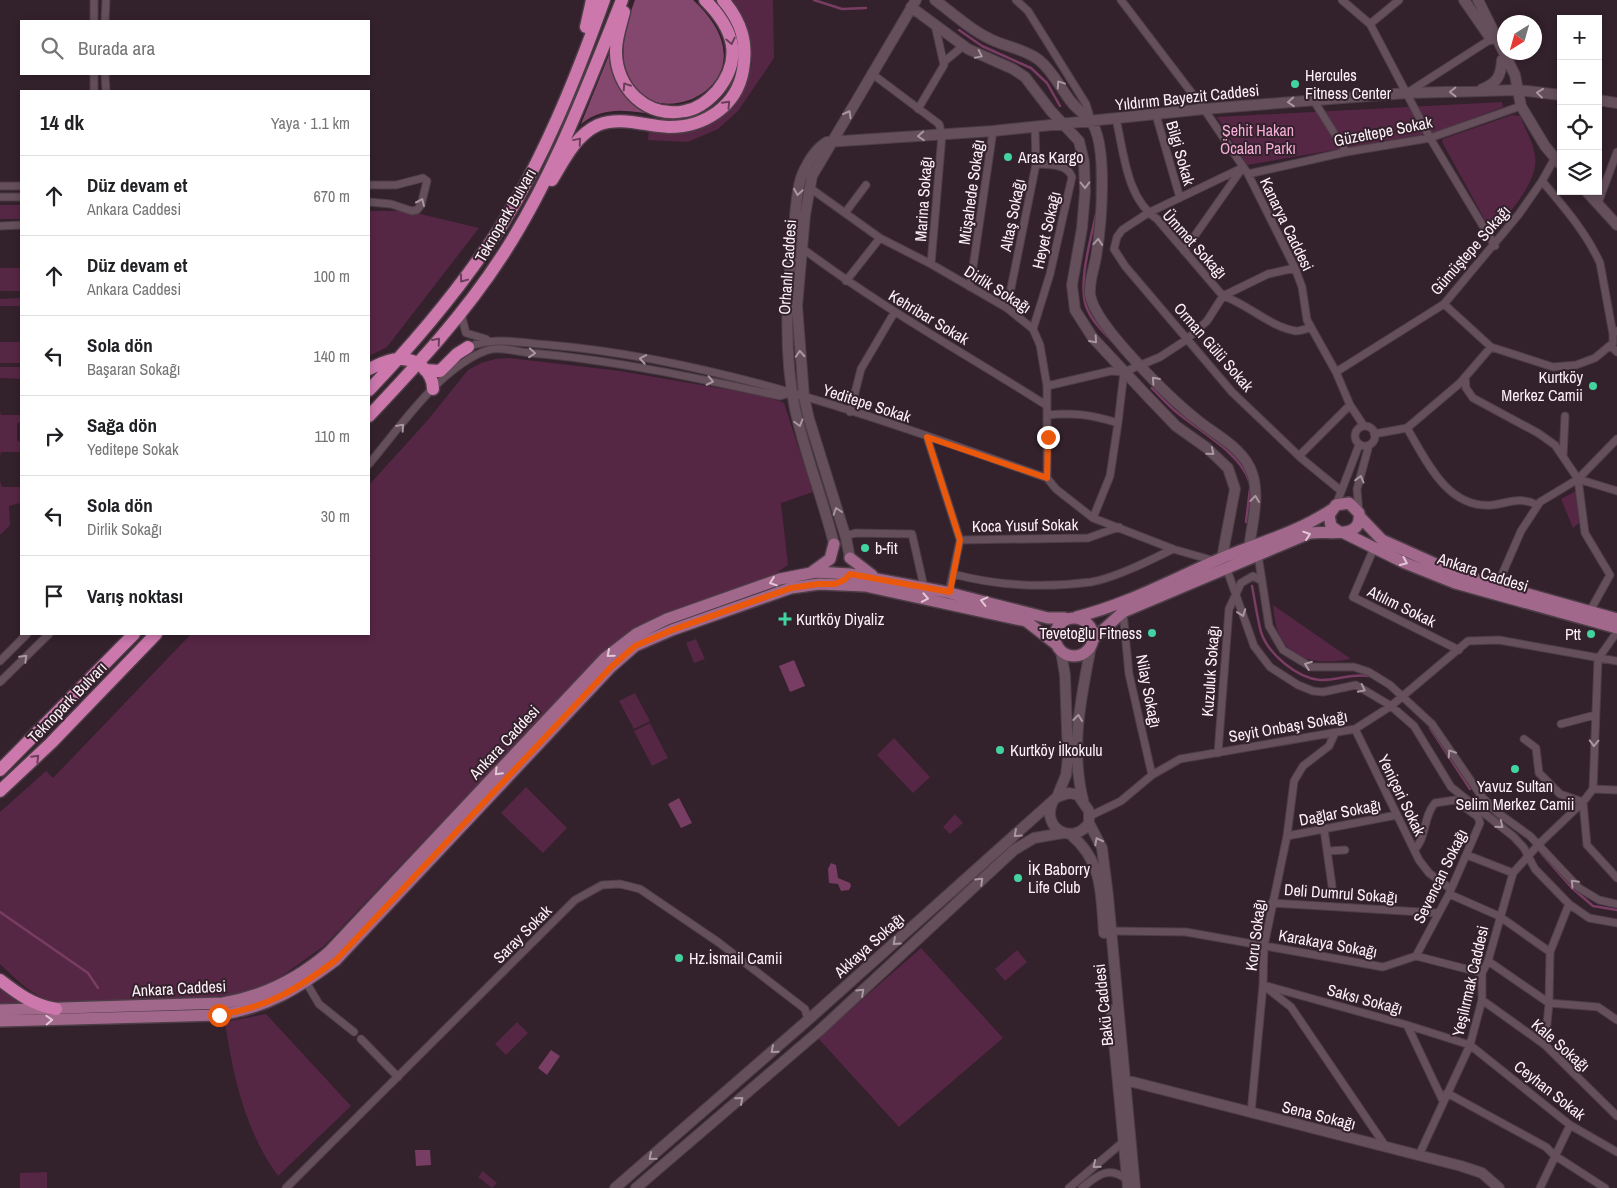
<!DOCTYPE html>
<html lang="tr">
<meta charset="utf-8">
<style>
:root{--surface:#fff;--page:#f6f6f6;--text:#202124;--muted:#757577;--line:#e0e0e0}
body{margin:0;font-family:"Archivo Narrow",sans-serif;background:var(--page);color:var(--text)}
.controls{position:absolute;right:15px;top:15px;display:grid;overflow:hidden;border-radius:0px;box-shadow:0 2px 8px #0003}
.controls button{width:45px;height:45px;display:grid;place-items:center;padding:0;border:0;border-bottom:1px solid var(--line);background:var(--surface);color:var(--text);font:25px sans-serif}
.compass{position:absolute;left:1497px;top:15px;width:45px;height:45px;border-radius:50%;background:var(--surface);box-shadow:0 2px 8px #0003;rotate:217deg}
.stop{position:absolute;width:15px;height:15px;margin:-11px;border:4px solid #ea580c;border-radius:50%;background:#fff}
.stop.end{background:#ea580c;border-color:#fff;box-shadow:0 1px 5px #0008}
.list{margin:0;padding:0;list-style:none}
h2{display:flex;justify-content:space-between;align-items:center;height:65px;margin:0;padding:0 20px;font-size:21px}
h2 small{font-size:16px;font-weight:400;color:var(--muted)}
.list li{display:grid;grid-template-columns:32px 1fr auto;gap:15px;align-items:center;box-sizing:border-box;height:80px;padding:0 20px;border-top:1px solid var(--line)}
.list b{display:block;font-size:19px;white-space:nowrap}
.list p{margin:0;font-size:16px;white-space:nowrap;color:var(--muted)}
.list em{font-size:16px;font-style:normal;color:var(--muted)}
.icon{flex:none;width:28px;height:28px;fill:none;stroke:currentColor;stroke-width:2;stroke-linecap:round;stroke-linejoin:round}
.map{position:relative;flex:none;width:1617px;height:1188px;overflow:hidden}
.search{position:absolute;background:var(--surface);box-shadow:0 2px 8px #0003;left:20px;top:20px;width:350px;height:55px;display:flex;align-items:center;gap:12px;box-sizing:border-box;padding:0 18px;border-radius:0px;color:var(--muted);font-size:19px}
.panel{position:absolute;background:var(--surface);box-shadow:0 2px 8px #0003;left:20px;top:90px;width:350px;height:545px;border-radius:0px}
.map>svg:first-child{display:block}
.green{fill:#562645}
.forest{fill:#84486e}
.water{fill:#783d63}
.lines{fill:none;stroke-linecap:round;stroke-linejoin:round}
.stream{stroke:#783d63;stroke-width:2.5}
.street-casing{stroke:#4c3d46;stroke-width:9}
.secondary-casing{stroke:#4c3d46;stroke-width:12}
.primary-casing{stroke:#4c3d46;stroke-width:14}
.highway-casing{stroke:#4c3d46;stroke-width:15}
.street{stroke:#644f5b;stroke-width:7}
.secondary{stroke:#644f5b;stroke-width:10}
.primary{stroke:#a2688c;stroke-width:11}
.highway{stroke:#cc78ad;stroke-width:12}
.oneway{stroke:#693f59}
.oneway2{stroke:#a997a1}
.oneway3{stroke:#e2c7d7}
.route{stroke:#ea580c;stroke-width:6}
.poi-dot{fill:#41d4a1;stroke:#33212c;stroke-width:2}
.labels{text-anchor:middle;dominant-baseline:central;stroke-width:4;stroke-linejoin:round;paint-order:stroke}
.poi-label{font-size:16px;fill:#fdf0f7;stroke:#33212c;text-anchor:start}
.street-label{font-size:16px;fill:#fdf0f7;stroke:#33212c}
.park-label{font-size:16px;fill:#f6aed9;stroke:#33212c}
</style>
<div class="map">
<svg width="1617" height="1188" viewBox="0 0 1617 1188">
<rect width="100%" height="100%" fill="#33212c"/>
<!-- green -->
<path class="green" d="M732,0H773L774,58L738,111L718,129L688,142L648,140L649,130H688L745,85L752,64V48L746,22Z
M1502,102L1503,107L1433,133L1247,165L1217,117Z
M1512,115L1520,116C1525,129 1534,143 1535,157C1539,180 1509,215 1493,230L1490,229L1442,142L1443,139Z
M0,205H21V219H0Z
M369,211H408L479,228L387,347L369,356Z
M0,268H21V291H0Z
M21,298V306H0V299Z
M0,342H21V363H0Z
M509,358L620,371L765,396L784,403L813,492L781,503L788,565L765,581L631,631L596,659L324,946L282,976L266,985L237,994L199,999L60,1003C37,1001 16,979 0,964V812L46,771L53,778L191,634H369V485L427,421L468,370L481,363L495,359Z
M0,367H21V379L0,378Z
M0,411L1,415H21V422L17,423V441L21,442V452H1L0,457Z
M0,481L2,487H21L20,503L9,506L10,525L0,535Z
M1576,491L1583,520L1573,528L1561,499Z
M1273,605L1351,659C1322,664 1292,664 1278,632C1275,624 1274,613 1273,605Z
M696,639L705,659L694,663L686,643Z
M635,693L650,721L634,729L619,701Z
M650,723L668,758L652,766L634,731Z
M894,738L930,777L913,793L877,755Z
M526,787L567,828L543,853L501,813Z
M955,814L963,823L950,834L943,827Z
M921,948L1003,1038L899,1127L818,1038Z
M1017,950L1027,962L1005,981L995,969Z
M0,987L21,1003L0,1004Z
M266,1014L351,1106L278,1176C245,1131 233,1076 225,1022Z
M517,1022L528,1033L506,1055L495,1044Z
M483,1171L497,1183L492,1188L478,1177Z
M47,1172V1188H20V1173Z"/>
<!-- forest -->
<path class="forest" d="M635,0H693C805,103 570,170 635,0Z
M611,50L614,67L658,115C630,111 605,105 581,124Z"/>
<!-- water -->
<path class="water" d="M794,660L805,686L790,692L779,666Z
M679,798L692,823L681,828L668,804Z
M831,863L836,865L838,878L850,883L851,886L849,890L841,891L838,884L829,883L828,869Z
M551,1050L560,1056L547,1075L538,1068Z
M415,1150H430L431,1165L416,1166Z"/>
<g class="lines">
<!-- stream -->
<path class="stream" d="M814,0L842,9L866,8
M959,30L982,46L1031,68L1047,83L1060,106
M1097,167V196
M1096,214C1091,239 1078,282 1086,306C1091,320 1102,331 1112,341
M1152,388C1159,395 1166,403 1174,410C1197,430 1240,452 1249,481
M1246,522L1250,489
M1252,586C1255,601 1257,617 1261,632C1268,654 1297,678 1320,680C1336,681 1351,673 1370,676
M1430,728L1470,789
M1541,853L1572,888L1593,906L1617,910
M0,912L88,973L98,988"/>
<!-- street casing -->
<g class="street-casing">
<path id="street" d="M1016,0L1028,11L1086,104L1091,120
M1121,0L1204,109L1248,174L1295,268L1302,287L1307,320L1336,372L1350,405L1364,426
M1342,0L1370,24L1430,138L1495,246
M94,21V0
M105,21L106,0
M1370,24L1399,0
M945,61L963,46
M871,73L939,124L942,135L931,264
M105,74L106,91
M94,91V74
M1407,93L1491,39
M1314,101L1346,152
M918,109L944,65L935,25
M1156,115L1180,198
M1116,119C1124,152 1126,198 1157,219L1223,296C1248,304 1270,327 1296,331C1300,331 1306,329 1311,327
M1242,168L1148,213L1122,230L1117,237L1114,249L1125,266L1232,392L1301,458L1340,490
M1248,174L1346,152L1430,138L1521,106
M1542,181C1564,207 1586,232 1600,263L1613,334
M369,185H396L423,178L427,181L421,205L417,210L412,211L391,204L369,202
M0,186H21
M810,188L880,238L931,264L1007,308L1033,329L1040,345L1047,386V478L1056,489L1093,518L1173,549L1215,561
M0,197H21
M1598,203L1617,152
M845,213L866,185
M0,226L21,225
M802,248C879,306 964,353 1046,405
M1184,251L1241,170
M846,281L880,238
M970,287L993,131
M1444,304L1491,347L1553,367L1576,365L1595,358L1613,343V334L1617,331
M1007,308L1036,164L1035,127
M461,314L466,333L486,339
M1033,329L1050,274L1072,177C1067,163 1048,165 1036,164
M1611,346L1617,352
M468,347C495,336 521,343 550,345C721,360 886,421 1047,478
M1336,372L1444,304L1519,214L1542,181L1555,158
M1465,377L1466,388L1473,398L1538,433L1555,445L1578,479L1585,533L1610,575L1590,611
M1047,386L1111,371L1124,372L1160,357L1186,340L1207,321L1223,296L1268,274L1295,268
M850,412L861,369L894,313
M1047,415C1073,412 1093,415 1118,423L1110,476L1093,518
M1118,423L1124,372
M1355 436a10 10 0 1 1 20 0a10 10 0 1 1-20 0Z
M1407,428C1426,460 1447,509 1492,505C1509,503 1520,496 1537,505
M1374,434L1407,428L1460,383L1491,347
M927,437L960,540L949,592
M1299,456L1350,405
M1563,457L1565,416
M369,464C401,426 441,366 488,350C499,346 518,352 530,353C614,360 697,378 780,396L790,393
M1578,479L1617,491
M1336,505L1359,445
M1359,513L1357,489L1369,445
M845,536L856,533L912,534L924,587
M960,540L1088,538L1119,527
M1374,548L1353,597L1459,650
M1258,555L1269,626L1283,650L1311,667H1354L1369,672L1390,685L1432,724L1482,797L1498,813L1530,836L1579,888L1599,900L1617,904
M1226,567L1254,646L1270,667L1298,685L1313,691L1323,692L1356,685L1391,706L1414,726L1451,787L1514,837L1524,848L1535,869L1569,904L1589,918L1617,923
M953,574C998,586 1045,588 1091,582C1115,578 1151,560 1173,549
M1497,586L1521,531L1540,502L1578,479L1617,439
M1123,612L1129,674L1152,775
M0,661L27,634
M0,682L49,634
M1561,724L1595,715
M1355,729L1419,860L1429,873L1451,889
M1335,733L1329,746L1303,766L1294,781L1287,836L1264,946L1263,985L1291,1007L1386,1147
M1524,739L1536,748L1539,773L1560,794L1583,802L1587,845L1617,878
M1218,753L1229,609L1241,583L1253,576L1262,581
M1593,789L1617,790
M1090,816L1121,801L1152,775L1180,759L1355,729L1391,706L1468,641L1499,640L1617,661
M1324,829L1332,886
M1287,836L1397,815
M1414,850C1427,838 1423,816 1435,803L1455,800L1478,817L1480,823L1449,894L1416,956
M1327,851L1345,850
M1467,855L1513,873
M1449,894L1499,916L1550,952
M1272,903L1438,913
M1111,931L1186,932L1383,967L1416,956
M1416,956L1482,973
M1488,961L1549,1003L1598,1007L1617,1020
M306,982L319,1004L354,1032
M1482,1000L1545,1045L1617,1116
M1407,1025L1470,1045L1570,1125L1617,1152
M361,1039L398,1077
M1545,1045L1549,1003L1550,952L1569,904
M1447,1093L1546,1147L1554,1155L1605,1188
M1251,1113L1263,985L1407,1025L1443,1101
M1419,1155L1470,1045L1482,1000V973L1488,961L1513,873L1539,844L1583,802L1593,789L1598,659L1617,632
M286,1188L575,900L602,885L620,884L640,889L718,942L805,1009L808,1020
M1069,1188L1123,1142
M1082,1188C1097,1175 1110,1165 1127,1180
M1540,1188L1570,1125"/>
</g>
<!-- secondary casing -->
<g class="secondary-casing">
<path id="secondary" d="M935,0C955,15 974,33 997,42C1012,48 1026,50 1039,60C1054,72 1061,90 1073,104C1078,110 1085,114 1090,120C1109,143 1101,228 1096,257C1094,269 1089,281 1090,294C1093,324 1171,399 1196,419C1215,435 1244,448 1252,473C1260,496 1252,524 1249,548
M1464,0L1491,39
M1478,0L1515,75L1521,106L1545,146L1561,165
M911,7L968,49L1013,69L1025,77L1051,111L1079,141L1084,162L1085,192L1082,228L1072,285L1075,310L1093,338L1150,399L1176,426L1207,448L1228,468L1235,489L1222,558
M1482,89C1498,83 1501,75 1502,60
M1598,100L1617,103
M1586,191L1617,225
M834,544C823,499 805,455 795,409C783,350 787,286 794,227C796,210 796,191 802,175C808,161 815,149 827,142L993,131L1204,109L1407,93L1519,90L1561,95
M850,558L846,538L809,419L804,397L797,306L805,215L812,176L916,0
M1057,797L1066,775L1068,757L1065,675L1061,652
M1083,800C1070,747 1081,698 1091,646
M1089,823L1102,848L1108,896L1135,1188
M1070,834C1103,861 1101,894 1104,933
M1111,1010L1128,1188
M1125,1080L1461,1166L1482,1173L1499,1188
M615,1188L808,1020L1057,797L1069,793L1078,795L1089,811V823C1072,847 1040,827 1053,801
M636,1188L819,1031L1014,850L1034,838L1063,833"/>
</g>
<!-- primary casing -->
<g class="primary-casing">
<path id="primary" d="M1360,517L1382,540L1460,575L1617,619
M1344,533L1405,563L1455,583L1617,628
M850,558L872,575
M812,572L830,559L834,544
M1076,617C1125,605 1169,581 1215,561C1253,544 1295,534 1331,510
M1055 637a19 19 0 1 1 38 0a19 19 0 1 1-38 0Z
M1092,640L1123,612L1310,533C1328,530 1363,541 1359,513L1349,503L1336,505L1329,515L1331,526L1339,532
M0,1010L223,1003C264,996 298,979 329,952L605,658L636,634L667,619L780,579L816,572L850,574L946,592L1048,618H1065
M0,1021L219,1015C269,1007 297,989 336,960L611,667L635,646L672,630L791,588L819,584L865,586L1026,621L1057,645"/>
</g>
<!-- highway casing -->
<g class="highway-casing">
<path id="highway" d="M624,12C621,24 616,38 616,50C615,88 647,119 685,111C698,109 708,101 717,91C744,58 733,28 705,0
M586,27L592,0
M552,180C564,160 576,135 598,125C621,116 645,126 669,127C705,127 737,106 743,70C748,42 741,21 723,0
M369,369C378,365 388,359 399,359C416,358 433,371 433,389
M425,370L440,371L457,354L468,347
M369,390C417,340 462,286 500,228C544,158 576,78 604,0
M369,416C416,366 464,315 502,256C553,178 587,87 622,0
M0,770L134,634
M0,791L51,743L156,634
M0,980C18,994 33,1005 56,1009"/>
</g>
<!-- street -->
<use href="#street" class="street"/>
<!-- secondary -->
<use href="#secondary" class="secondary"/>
<!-- primary -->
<use href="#primary" class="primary"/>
<!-- highway -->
<use href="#highway" class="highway"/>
</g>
<!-- one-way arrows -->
<defs><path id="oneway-chevron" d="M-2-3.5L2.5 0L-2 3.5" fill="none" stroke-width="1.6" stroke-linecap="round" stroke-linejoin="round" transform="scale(1.25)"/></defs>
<g class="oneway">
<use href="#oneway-chevron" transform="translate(731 41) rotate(78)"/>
<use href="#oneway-chevron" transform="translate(626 86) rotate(-123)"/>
<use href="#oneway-chevron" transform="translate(727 104) rotate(-47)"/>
<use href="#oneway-chevron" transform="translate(578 141) rotate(-50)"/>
<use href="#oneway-chevron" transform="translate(463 279) rotate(127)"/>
<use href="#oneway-chevron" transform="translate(437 341) rotate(-49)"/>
<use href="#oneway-chevron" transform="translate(36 758) rotate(-45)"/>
</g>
<g class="oneway2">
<use href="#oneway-chevron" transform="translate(979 55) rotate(26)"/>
<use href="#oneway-chevron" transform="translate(1060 84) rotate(-124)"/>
<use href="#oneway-chevron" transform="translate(1453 92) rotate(179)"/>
<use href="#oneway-chevron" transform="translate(1540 93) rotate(-173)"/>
<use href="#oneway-chevron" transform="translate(1291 102) rotate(176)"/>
<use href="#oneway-chevron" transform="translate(848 114) rotate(-61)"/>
<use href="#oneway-chevron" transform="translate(921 136) rotate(176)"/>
<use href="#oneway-chevron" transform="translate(1085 185) rotate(89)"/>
<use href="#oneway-chevron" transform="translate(798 192) rotate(99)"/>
<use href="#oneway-chevron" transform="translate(421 202) rotate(-66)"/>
<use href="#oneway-chevron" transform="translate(1098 242) rotate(-85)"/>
<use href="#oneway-chevron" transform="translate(1094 340) rotate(49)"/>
<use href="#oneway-chevron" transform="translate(532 353) rotate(5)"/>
<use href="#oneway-chevron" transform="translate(800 354) rotate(-93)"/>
<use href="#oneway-chevron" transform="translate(643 359) rotate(-170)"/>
<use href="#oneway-chevron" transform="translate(1155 380) rotate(-132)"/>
<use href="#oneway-chevron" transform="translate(710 381) rotate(12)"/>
<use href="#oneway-chevron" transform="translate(799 423) rotate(74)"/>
<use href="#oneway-chevron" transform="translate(401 427) rotate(-49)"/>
<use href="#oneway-chevron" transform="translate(1211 452) rotate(40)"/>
<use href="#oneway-chevron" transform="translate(1360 479) rotate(-75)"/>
<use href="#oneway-chevron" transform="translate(1255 499) rotate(-84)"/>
<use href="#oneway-chevron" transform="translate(837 511) rotate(-108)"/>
<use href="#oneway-chevron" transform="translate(1242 613) rotate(70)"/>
<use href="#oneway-chevron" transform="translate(24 658) rotate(-45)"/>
<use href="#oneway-chevron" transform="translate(1308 665) rotate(-159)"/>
<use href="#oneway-chevron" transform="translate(1362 689) rotate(26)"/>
<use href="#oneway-chevron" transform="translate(1078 718) rotate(-83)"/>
<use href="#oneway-chevron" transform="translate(1594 743) rotate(92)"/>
<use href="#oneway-chevron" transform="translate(1451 753) rotate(-123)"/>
<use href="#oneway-chevron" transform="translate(1500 825) rotate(39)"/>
<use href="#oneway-chevron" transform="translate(1017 834) rotate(138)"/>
<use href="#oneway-chevron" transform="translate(1098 841) rotate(-117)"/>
<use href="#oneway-chevron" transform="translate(980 881) rotate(-44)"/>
<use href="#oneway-chevron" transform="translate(1574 883) rotate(-133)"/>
<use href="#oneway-chevron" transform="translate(896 942) rotate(138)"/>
<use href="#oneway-chevron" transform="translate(861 992) rotate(-43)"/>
<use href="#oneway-chevron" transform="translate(774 1050) rotate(139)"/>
<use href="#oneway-chevron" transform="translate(740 1100) rotate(-41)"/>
<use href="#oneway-chevron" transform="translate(652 1157) rotate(139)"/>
<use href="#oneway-chevron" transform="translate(1096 1165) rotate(140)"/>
</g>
<g class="oneway3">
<use href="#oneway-chevron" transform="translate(1307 535) rotate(-19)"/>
<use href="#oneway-chevron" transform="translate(1404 562) rotate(24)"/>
<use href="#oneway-chevron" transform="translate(773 582) rotate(161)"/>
<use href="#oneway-chevron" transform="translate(925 598) rotate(11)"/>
<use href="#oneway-chevron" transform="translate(984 601) rotate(-166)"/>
<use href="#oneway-chevron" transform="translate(610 654) rotate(139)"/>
<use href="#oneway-chevron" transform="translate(498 772) rotate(133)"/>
<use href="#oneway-chevron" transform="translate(49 1020) rotate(-2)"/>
</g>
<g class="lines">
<!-- route -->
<path class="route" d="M219,1015C269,1007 297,989 336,960L611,667L635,646L672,630L791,588L818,584H835L844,580L850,574L950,592L960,540L927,437L1047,478L1048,437"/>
</g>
<!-- markers -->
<g class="poi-dot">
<circle cx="1295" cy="84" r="5"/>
<circle cx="1008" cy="157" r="5"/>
<circle cx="1593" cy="386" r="5"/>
<circle cx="865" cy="548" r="5"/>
<path d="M782.5 611.5h5v5h5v5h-5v5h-5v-5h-5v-5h5z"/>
<circle cx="1152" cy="633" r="5"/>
<circle cx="1591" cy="634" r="5"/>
<circle cx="1000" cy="750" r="5"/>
<circle cx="1515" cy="769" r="5"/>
<circle cx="1018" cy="878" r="5"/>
<circle cx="679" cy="958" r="5"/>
</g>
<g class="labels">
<!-- poi labels -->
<g class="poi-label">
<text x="1305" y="75">Hercules<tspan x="1305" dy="18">Fitness Center</tspan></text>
<text x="1018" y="157">Aras Kargo</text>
<text x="1583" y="377" text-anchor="end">Kurtköy<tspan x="1583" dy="18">Merkez Camii</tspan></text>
<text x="875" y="548">b-fit</text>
<text x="796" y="619">Kurtköy Diyaliz</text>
<text x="1142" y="633" text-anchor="end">Tevetoğlu Fitness</text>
<text x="1581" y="634" text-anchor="end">Ptt</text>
<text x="1010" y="750">Kurtköy İlkokulu</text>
<text x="1515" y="786" text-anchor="middle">Yavuz Sultan<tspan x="1515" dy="18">Selim Merkez Camii</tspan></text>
<text x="1028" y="869">İK Baborry<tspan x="1028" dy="18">Life Club</tspan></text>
<text x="689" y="958">Hz.İsmail Camii</text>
</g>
<!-- street labels -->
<g class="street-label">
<text transform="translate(1187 97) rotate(-6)">Yıldırım Bayezit Caddesi</text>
<text transform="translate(1383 131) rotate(-11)">Güzeltepe Sokak</text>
<text transform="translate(1181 153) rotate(74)">Bilgi Sokak</text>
<text transform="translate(971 192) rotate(-82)">Müşahede Sokağı</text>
<text transform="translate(923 199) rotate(-86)">Marina Sokağı</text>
<text transform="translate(505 215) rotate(-60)">Teknopark Bulvarı</text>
<text transform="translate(1012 215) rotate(-79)">Altaş Sokağı</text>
<text transform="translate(1287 224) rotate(64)">Kanarya Caddesi</text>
<text transform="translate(1046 230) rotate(-77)">Heyet Sokağı</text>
<text transform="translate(1195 244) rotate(48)">Ümmet Sokağı</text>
<text transform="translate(1470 250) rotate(-49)">Gümüştepe Sokağı</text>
<text transform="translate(787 267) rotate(-86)">Orhanlı Caddesi</text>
<text transform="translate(998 289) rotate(32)">Dirlik Sokağı</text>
<text transform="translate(929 317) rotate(31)">Kehribar Sokak</text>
<text transform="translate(1214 347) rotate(49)">Orman Gülü Sokak</text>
<text transform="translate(867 403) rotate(18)">Yeditepe Sokak</text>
<text transform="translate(1025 525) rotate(-1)">Koca Yusuf Sokak</text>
<text transform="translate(1483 572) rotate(18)">Ankara Caddesi</text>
<text transform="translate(1402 606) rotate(26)">Atılım Sokak</text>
<text transform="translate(1210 671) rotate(-86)">Kuzuluk Sokağı</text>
<text transform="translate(1149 691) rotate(79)">Nilay Sokağı</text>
<text transform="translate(67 702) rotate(-46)">Teknopark Bulvarı</text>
<text transform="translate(1288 726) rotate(-10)">Seyit Onbaşı Sokağı</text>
<text transform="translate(504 742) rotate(-47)">Ankara Caddesi</text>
<text transform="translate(1402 795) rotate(64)">Yeniçeri Sokak</text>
<text transform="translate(1340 812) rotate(-11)">Dağlar Sokağı</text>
<text transform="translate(1440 876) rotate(-64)">Sevencan Sokağı</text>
<text transform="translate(1341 893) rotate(4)">Deli Dumrul Sokağı</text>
<text transform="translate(522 934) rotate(-45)">Saray Sokak</text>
<text transform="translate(1255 935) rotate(-83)">Koru Sokağı</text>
<text transform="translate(1328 943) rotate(10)">Karakaya Sokağı</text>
<text transform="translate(869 945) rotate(-42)">Akkaya Sokağı</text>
<text transform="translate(1470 981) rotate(-77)">Yeşilırmak Caddesi</text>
<text transform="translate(179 988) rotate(-3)">Ankara Caddesi</text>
<text transform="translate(1365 999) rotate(15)">Saksı Sokağı</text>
<text transform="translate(1103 1005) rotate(-96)">Bakü Caddesi</text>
<text transform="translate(1561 1045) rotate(41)">Kale Sokağı</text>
<text transform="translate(1550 1090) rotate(38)">Ceyhan Sokak</text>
<text transform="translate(1319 1115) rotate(14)">Sena Sokağı</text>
</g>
<!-- park labels -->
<g class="park-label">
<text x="1258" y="130">Şehit Hakan<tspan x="1258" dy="18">Öcalan Parkı</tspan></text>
</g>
</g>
</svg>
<div class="controls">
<button>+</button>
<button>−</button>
<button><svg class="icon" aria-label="locate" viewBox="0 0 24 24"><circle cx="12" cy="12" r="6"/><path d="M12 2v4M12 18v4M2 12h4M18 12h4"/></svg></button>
<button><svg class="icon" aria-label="layers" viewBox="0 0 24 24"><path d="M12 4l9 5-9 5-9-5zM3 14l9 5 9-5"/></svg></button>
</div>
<svg class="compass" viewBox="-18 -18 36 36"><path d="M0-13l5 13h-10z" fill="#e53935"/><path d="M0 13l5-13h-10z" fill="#757577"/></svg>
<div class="stop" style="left:219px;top:1015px"></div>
<div class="stop end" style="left:1048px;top:437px"></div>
<div class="search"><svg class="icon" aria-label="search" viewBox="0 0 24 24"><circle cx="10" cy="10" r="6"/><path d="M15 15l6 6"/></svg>Burada ara</div>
<section class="panel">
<h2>14 dk<small>Yaya · 1.1 km</small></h2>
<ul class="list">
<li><svg class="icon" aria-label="ahead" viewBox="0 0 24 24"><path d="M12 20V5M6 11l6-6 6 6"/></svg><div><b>Düz devam et</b><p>Ankara Caddesi</p></div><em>670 m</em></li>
<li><svg class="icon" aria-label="ahead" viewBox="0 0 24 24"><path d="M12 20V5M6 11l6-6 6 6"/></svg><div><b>Düz devam et</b><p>Ankara Caddesi</p></div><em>100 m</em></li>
<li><svg class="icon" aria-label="left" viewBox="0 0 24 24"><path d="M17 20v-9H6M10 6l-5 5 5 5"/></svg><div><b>Sola dön</b><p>Başaran Sokağı</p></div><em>140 m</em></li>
<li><svg class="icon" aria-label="right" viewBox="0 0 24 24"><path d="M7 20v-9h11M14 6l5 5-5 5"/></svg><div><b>Sağa dön</b><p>Yeditepe Sokak</p></div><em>110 m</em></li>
<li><svg class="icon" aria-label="left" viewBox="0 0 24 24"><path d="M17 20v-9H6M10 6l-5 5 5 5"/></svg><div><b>Sola dön</b><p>Dirlik Sokağı</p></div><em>30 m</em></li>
<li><svg class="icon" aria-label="arrive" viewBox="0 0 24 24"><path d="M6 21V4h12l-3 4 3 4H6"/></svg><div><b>Varış noktası</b></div></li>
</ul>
</section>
</div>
